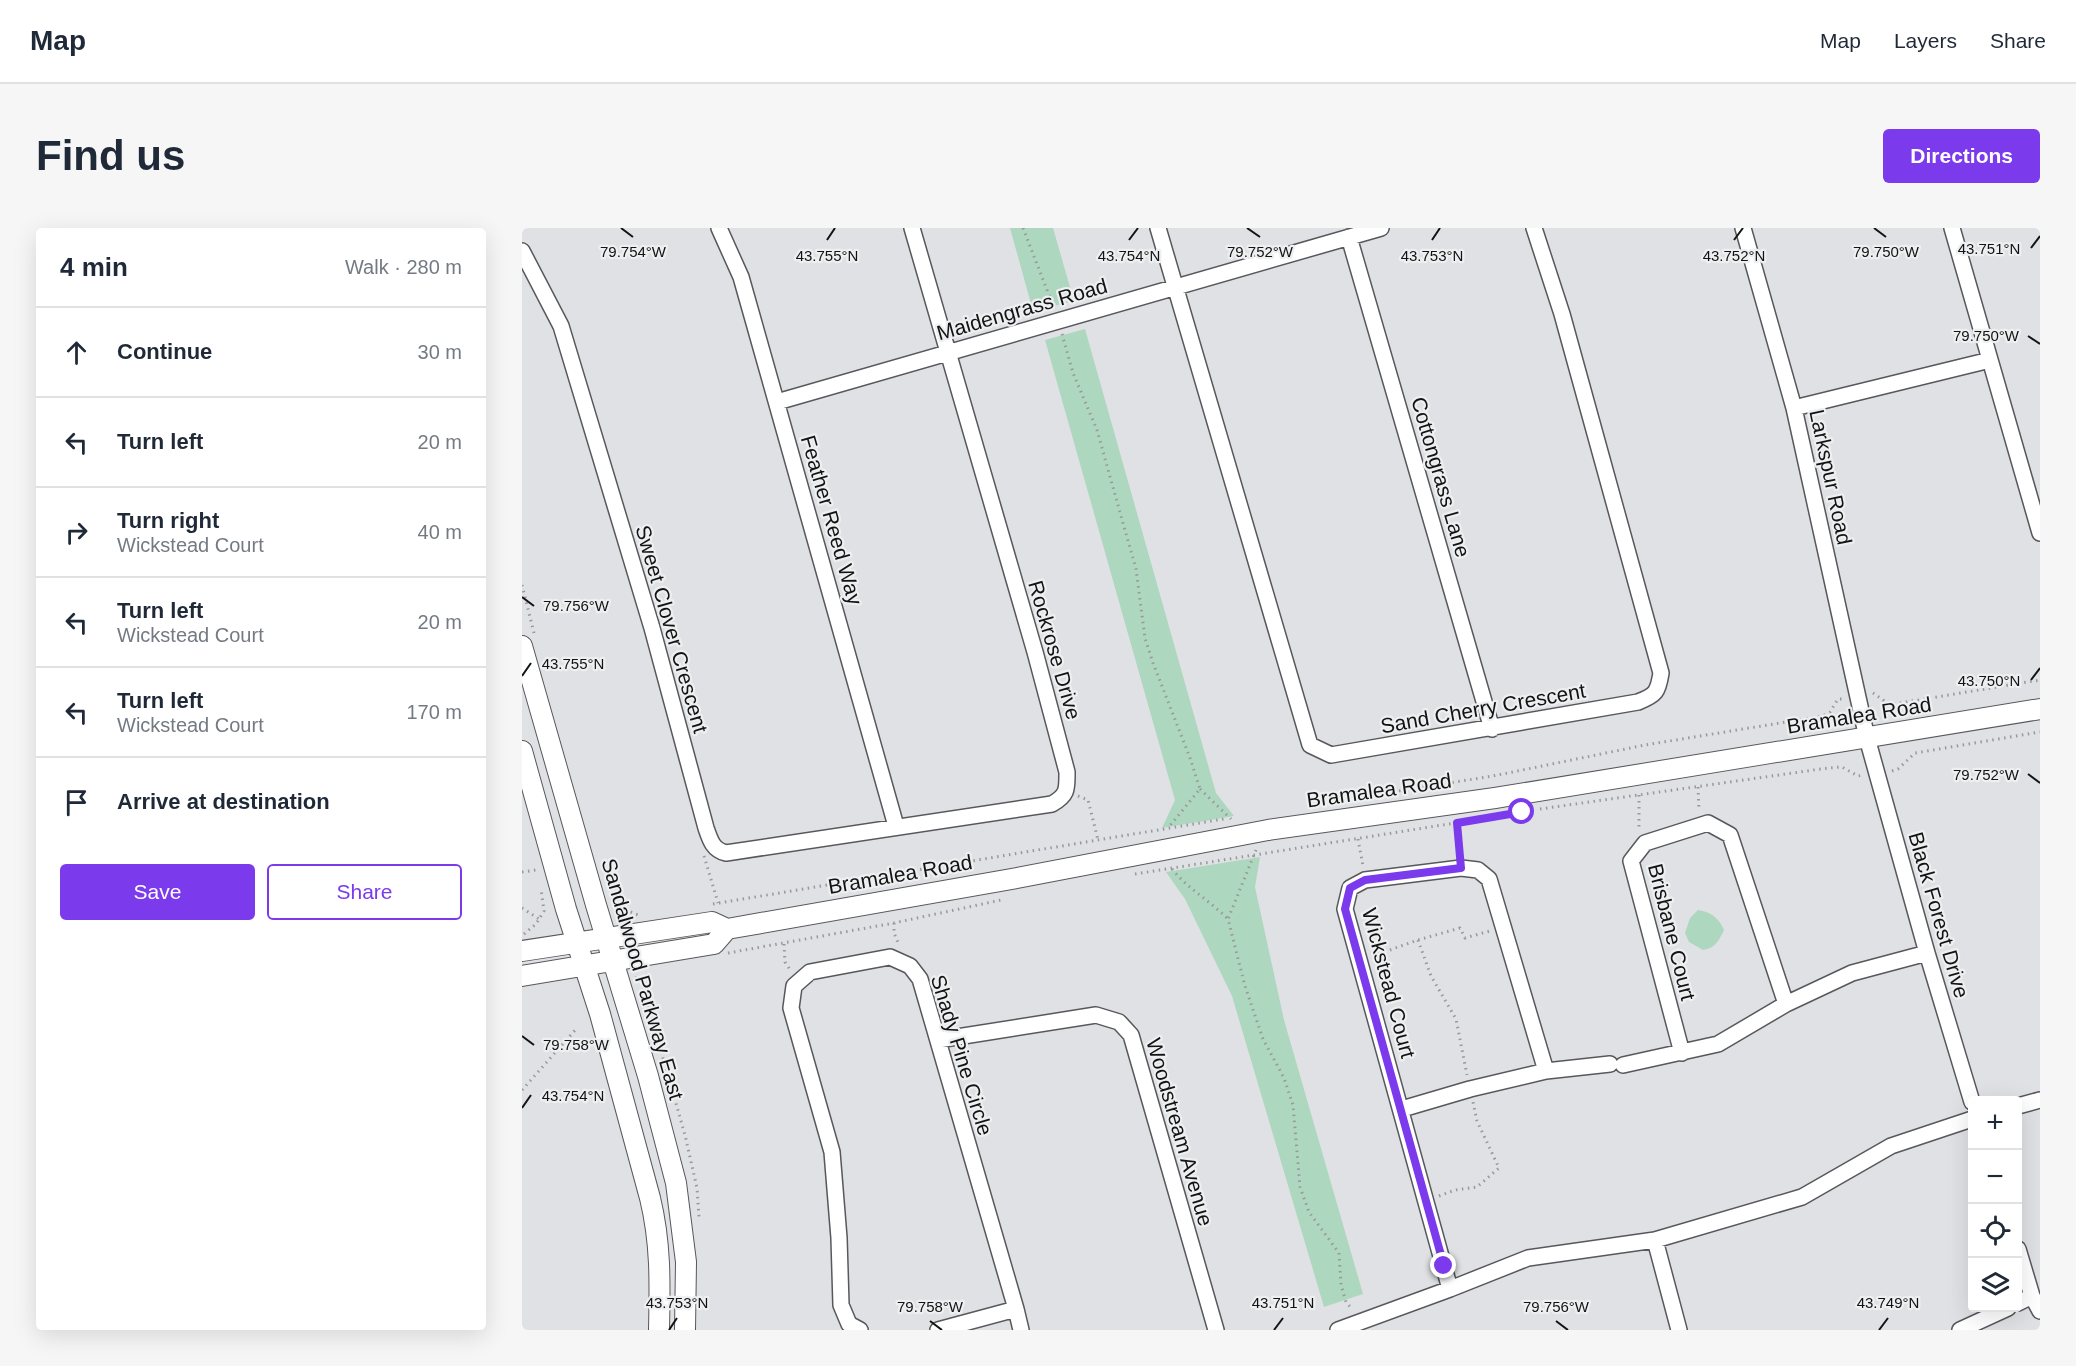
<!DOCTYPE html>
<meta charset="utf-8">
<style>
:root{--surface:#fff;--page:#f6f6f7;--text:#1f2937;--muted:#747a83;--line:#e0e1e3;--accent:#7c3aed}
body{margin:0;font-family:Helvetica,sans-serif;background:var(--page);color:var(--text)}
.controls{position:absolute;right:18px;bottom:18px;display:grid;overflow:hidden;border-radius:6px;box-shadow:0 6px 24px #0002}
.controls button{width:54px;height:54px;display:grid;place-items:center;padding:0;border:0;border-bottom:2px solid var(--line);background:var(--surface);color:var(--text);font:30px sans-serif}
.stop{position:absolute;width:18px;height:18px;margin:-14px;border:4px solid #7c3aed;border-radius:50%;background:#fff}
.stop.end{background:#7c3aed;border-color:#fff;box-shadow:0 2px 6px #0008}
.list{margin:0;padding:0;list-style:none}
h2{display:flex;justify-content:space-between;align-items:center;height:78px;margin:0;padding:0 24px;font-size:26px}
h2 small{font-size:20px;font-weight:400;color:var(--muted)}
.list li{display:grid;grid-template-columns:39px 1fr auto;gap:18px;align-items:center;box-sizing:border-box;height:90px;padding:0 24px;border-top:2px solid var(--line)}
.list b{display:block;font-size:22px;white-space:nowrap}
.list p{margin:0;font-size:20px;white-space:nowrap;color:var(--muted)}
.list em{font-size:20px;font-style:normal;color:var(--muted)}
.actions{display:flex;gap:12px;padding:18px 24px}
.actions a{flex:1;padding:14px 0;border:2px solid var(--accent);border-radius:6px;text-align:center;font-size:21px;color:var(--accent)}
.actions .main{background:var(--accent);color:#fff}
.icon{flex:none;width:33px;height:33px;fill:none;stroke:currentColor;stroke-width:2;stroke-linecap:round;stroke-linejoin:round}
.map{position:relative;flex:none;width:1518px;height:1102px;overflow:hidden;border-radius:6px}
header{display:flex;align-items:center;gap:36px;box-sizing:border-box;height:84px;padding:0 30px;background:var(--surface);border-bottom:2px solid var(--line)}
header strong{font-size:28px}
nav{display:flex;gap:33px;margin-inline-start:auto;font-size:21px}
.intro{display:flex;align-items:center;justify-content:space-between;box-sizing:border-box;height:144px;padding:0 36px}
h1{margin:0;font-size:42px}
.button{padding:15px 27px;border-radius:6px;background:var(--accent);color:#fff;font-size:21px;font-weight:700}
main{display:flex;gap:36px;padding:0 36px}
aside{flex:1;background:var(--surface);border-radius:6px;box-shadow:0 6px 24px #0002}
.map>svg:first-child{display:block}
.green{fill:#aed7bf}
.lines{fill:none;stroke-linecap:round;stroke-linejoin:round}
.minor-casing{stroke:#57585b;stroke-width:18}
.secondary-casing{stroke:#57585b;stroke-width:22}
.path{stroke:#98999b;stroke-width:3;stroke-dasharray:1.5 4.5;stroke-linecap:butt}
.minor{stroke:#fff;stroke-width:15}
.secondary{stroke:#fff;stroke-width:20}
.route{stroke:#7c3aed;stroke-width:8}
.ticks{fill:none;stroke:#131314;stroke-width:2}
.labels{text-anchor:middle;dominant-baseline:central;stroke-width:4.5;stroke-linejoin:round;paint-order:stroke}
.street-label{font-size:21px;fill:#131314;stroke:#eeeff1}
.ticks-label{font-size:15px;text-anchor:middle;fill:#131314;stroke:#eeeff1;stroke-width:4.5;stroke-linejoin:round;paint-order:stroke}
</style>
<header>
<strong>Map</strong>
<nav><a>Map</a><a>Layers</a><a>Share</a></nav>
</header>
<div class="intro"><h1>Find us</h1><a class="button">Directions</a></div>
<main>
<aside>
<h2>4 min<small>Walk · 280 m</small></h2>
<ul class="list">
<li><svg class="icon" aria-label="ahead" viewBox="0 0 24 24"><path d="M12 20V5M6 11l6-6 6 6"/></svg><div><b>Continue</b></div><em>30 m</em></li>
<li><svg class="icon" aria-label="left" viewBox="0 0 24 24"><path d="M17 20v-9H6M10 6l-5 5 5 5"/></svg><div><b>Turn left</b></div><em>20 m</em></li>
<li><svg class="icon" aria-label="right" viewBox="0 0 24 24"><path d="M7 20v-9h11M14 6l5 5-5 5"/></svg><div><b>Turn right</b><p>Wickstead Court</p></div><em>40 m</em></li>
<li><svg class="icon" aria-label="left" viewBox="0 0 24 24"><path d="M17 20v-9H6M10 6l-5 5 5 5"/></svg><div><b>Turn left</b><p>Wickstead Court</p></div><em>20 m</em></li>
<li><svg class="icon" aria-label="left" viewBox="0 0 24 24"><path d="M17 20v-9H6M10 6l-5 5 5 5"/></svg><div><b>Turn left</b><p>Wickstead Court</p></div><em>170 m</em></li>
<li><svg class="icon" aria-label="arrive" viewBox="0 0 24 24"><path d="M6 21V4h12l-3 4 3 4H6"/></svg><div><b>Arrive at destination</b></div></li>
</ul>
<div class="actions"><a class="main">Save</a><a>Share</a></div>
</aside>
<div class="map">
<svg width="1518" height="1102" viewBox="0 0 1518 1102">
<rect width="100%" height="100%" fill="#e0e1e4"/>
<!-- green -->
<path class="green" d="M488,0H531L552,73L511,83Z
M563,101L694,565L712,588L640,600L653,572L523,112Z
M738,629L733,659L762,792L841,1066L802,1079L710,768L663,671L644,644Z
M1176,682C1189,684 1197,690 1202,702C1197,712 1194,720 1181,722L1167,714L1163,705L1168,690Z"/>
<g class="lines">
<!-- minor casing -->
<g class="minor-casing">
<path id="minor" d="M197,0L219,49L374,598
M636,0L788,517L809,527L1116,474C1134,467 1136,464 1139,445L1040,86L1012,0
M1221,0L1272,180L1345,510L1405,725L1450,874
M1430,0L1518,305
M827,9L970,501
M0,23L39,98L130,400L184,600C188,612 191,622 204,625L530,576C546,567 545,561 545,544L513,424L390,0
M255,174L859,0
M1272,180L1468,132
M416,812L574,787L597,794L609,807L694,1102
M1160,825L1109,633L1123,615L1186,595L1208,607L1264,776
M1101,837L1196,816L1264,776L1330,745L1405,725
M1496,878L1518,872
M880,881L948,861L1024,843L1088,836
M1133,1012L1157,1102
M1496,1021L1510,1068L1518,1083
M928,1061L823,681L828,660L843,652L939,640L956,642L967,651L1024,843
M1496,1075L1510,1068
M494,1081L499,1102
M338,1102L327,1096L319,1077L317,1010L310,924L269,780L272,758L288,744L368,729L388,738L398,751L494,1081L416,1102
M816,1102L928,1061L1006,1030L1133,1012L1280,969L1369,918L1450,891
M1438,1102L1486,1080"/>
</g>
<!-- secondary casing -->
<g class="secondary-casing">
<path id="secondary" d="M0,418L74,677L126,848L154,955L164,1034L163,1102
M0,523L44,681L78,786L128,970C139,1015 138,1056 137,1102
M0,723L190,694L205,701L495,650L746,602L973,570L1518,481
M0,748L192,716L205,701"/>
</g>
<!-- path -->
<path class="path" d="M501,0L532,80
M540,106L551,145L575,202L599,288L614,341L623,410L631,435L668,530L678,561L646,600
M0,357L12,405
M1351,465L1364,474L1372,476L1518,452
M1370,543L1376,541L1393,525L1518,504
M1176,559L1177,583
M678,561L709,591
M1117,567V602
M556,568L566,572L576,612
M794,576L971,548L1123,517L1301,488L1308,484L1316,471H1321
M1018,581L1306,540L1320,539L1336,548L1342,547
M935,595L938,626
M836,611L841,638
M734,622L706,691L723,758L741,811L762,850L771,877L778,959L787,984L817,1025L819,1057L824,1074L830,1081
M182,628L196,675
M650,641C665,660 688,673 706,691
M0,644L14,642
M613,646L958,591
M191,676L702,591
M92,677L116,687
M0,680L17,691
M372,695V705L377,717
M2,706L14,696L22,683L19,661
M896,712L909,748L934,791L945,847
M262,716L263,734L269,743
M206,725L372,695L479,672
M851,728L896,712L938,700L943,710L968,703
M123,748L122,764L163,907L175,960L177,989
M113,750L123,749L128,743
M0,862L55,800
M917,968L933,962L955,959L977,940L955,893L951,874"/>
<!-- minor -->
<use href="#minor" class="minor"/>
<!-- secondary -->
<use href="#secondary" class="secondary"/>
</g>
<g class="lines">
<!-- route -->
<path class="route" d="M922,1038L823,681L828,660L843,652L939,640L935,595L1000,584"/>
</g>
<!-- ticks -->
<path class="ticks" d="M99,0L111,9M725,0L738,9M1352,0L1364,9M305,12L313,0M607,12L616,0M910,12L918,0M1212,12L1221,0M1509,20L1518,8M1506,108L1518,116M0,369L12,378M0,448L9,435M1509,452L1518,440M1506,546L1518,555M0,808L12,817M0,880L9,867M408,1093L420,1102M1034,1093L1046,1102M147,1102L155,1090M752,1102L761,1090M1357,1102L1366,1090"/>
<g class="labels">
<!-- street labels -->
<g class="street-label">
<text transform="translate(500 81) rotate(-16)">Maidengrass Road</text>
<text transform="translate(919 249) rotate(74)">Cottongrass Lane</text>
<text transform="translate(1309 249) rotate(78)">Larkspur Road</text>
<text transform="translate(310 292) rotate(74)">Feather Reed Way</text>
<text transform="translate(150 401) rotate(74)">Sweet Clover Crescent</text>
<text transform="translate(533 422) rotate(74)">Rockrose Drive</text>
<text transform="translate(961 480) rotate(-10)">Sand Cherry Crescent</text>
<text transform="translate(1337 487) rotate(-9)">Bramalea Road</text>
<text transform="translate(857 562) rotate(-8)">Bramalea Road</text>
<text transform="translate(378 646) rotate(-10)">Bramalea Road</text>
<text transform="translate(1417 687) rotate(74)">Black Forest Drive</text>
<text transform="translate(1150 704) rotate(76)">Brisbane Court</text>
<text transform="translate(121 751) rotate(74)">Sandalwood Parkway East</text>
<text transform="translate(867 755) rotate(75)">Wickstead Court</text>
<text transform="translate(440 827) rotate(73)">Shady Pine Circle</text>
<text transform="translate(658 904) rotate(74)">Woodstream Avenue</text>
</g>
</g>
<g class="ticks-label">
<text x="1467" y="26">43.751°N</text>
<text x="738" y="29">79.752°W</text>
<text x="111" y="29">79.754°W</text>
<text x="1364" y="29">79.750°W</text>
<text x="305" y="33">43.755°N</text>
<text x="607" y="33">43.754°N</text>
<text x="910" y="33">43.753°N</text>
<text x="1212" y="33">43.752°N</text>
<text x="1464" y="113">79.750°W</text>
<text x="54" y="383">79.756°W</text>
<text x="51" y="441">43.755°N</text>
<text x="1467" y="458">43.750°N</text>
<text x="1464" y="552">79.752°W</text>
<text x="54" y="822">79.758°W</text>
<text x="51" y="873">43.754°N</text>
<text x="155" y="1080">43.753°N</text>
<text x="761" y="1080">43.751°N</text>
<text x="1366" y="1080">43.749°N</text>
<text x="408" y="1084">79.758°W</text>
<text x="1034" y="1084">79.756°W</text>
</g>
</svg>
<div class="controls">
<button>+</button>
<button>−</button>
<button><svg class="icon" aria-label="locate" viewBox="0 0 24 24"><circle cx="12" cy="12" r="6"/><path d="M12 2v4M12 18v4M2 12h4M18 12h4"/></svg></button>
<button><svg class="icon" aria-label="layers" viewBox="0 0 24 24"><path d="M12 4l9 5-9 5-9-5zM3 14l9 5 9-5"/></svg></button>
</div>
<div class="stop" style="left:1000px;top:584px"></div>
<div class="stop end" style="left:922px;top:1038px"></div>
</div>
</main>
